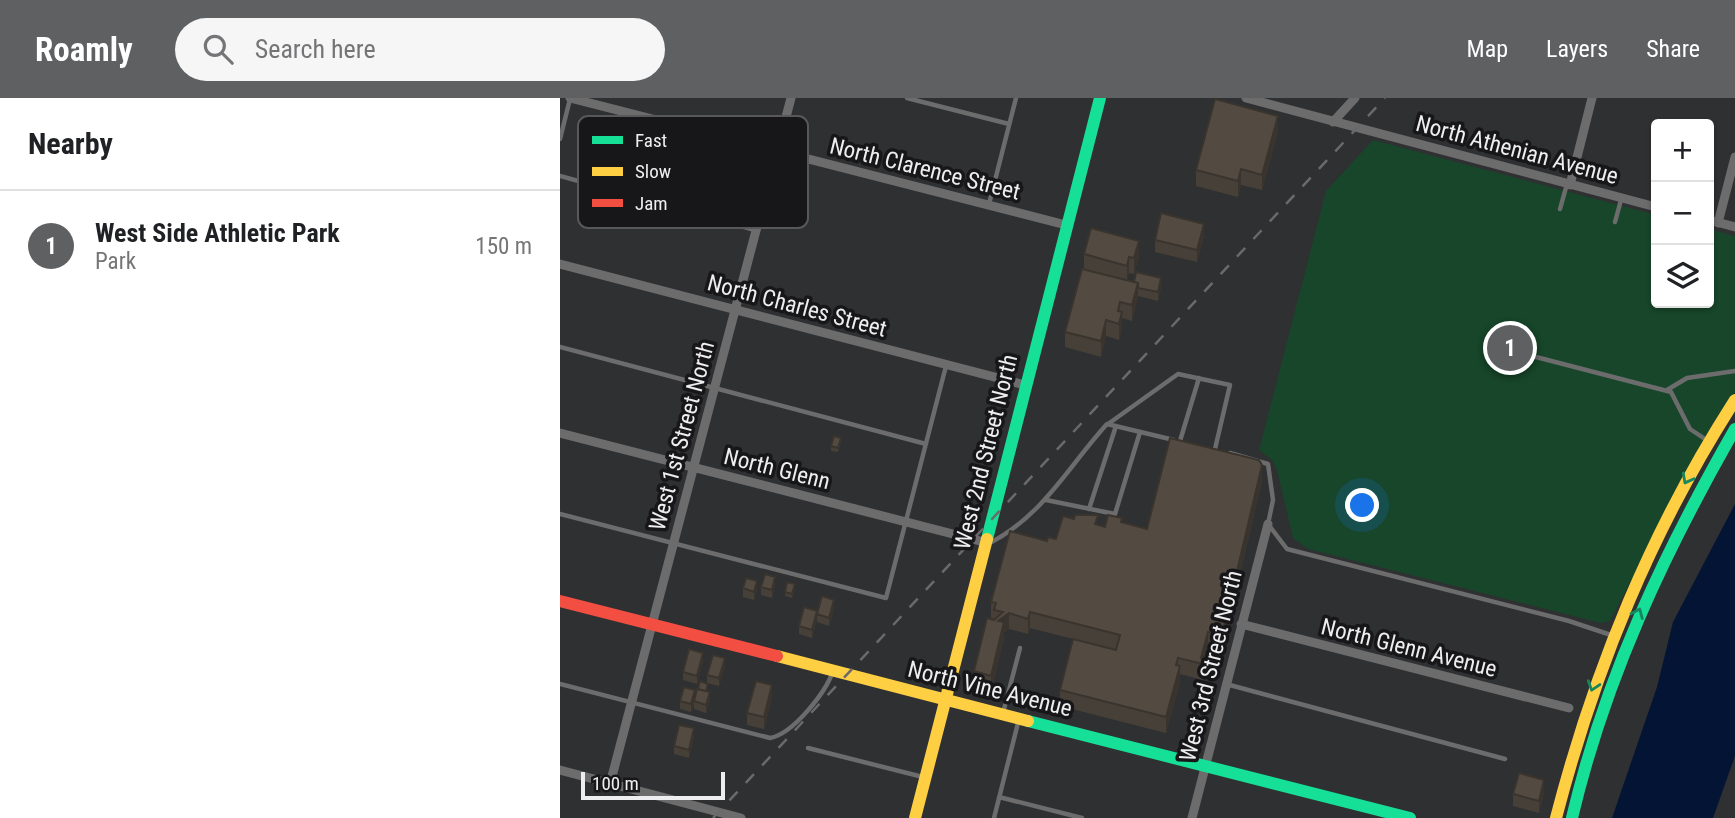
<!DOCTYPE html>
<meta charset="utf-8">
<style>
:root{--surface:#fff;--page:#f6f6f6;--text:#202124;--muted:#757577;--line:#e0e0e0;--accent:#5f6062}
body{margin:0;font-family:"Roboto Condensed",sans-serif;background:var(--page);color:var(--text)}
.controls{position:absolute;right:21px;top:21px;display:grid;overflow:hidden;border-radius:7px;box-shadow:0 2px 5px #0004}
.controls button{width:63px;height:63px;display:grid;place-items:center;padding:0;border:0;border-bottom:2px solid var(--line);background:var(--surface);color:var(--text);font:35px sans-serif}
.scale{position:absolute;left:21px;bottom:18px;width:144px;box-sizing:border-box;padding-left:7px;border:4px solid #eeeef1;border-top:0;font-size:19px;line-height:24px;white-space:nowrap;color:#eeeef1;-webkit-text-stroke:5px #171719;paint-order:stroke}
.you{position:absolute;left:803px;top:408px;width:24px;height:24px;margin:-18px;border:5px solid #fff;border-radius:50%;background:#1a73e8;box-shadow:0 0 0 10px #1a73e833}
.badge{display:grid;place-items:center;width:46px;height:46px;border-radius:50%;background:var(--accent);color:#fff;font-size:23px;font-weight:700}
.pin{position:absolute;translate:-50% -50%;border:4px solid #fff;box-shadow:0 2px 7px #0006}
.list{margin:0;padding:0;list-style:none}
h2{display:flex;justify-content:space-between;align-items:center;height:91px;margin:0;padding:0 28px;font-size:30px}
h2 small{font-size:23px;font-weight:400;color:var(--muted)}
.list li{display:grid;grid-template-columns:46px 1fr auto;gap:21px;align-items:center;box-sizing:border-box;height:112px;padding:0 28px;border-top:2px solid var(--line)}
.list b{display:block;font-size:26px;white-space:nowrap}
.list p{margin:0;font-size:23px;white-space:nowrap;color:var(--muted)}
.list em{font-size:23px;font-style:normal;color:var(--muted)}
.icon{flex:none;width:38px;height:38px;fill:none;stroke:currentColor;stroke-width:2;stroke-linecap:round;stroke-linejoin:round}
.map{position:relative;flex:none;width:1175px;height:720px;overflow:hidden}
header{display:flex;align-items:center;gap:42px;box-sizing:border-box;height:98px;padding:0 35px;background:var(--accent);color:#fff}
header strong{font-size:33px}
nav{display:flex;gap:38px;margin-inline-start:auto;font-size:24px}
.search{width:490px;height:63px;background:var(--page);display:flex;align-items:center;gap:18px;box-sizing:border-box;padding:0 24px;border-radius:38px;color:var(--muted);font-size:26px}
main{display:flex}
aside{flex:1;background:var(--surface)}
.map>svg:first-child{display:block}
.green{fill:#17462a}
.water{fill:#041434}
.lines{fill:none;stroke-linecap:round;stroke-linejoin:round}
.lane{stroke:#6c6c6d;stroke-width:4.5}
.street{stroke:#6c6c6d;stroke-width:9}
.fast{stroke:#16e098;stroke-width:12}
.slow{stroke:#ffcf43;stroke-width:12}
.jam{stroke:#f24e42;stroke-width:12}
.rail{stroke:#6a6a6b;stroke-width:2.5;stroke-dasharray:12 12;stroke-linecap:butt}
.wall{fill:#474038}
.shaded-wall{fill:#3a342e}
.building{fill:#534b41;stroke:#3a342e;stroke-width:2}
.oneway{stroke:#16865f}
.labels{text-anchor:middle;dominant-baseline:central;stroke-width:7;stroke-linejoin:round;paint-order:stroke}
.street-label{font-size:23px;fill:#eeeef1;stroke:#171719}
.key{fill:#171719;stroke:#58585a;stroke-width:2}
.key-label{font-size:19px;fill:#eeeef1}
</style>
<header>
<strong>Roamly</strong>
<div class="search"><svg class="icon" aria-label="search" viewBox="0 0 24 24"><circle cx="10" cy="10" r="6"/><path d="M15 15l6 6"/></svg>Search here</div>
<nav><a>Map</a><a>Layers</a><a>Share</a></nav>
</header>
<main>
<aside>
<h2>Nearby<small></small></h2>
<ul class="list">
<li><span class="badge">1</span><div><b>West Side Athletic Park</b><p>Park</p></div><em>150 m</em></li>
</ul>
</aside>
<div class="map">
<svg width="1175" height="720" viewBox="0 0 1175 720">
<rect width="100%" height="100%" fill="#2f3032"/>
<!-- green -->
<path class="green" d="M813,42L1096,117V205H1149V131L1175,138V294L1154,324L1050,523L1041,525L748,451L733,440L717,372L712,362L699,352L766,93Z"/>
<!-- water -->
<path class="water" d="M1175,406V658L1153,720H1052L1097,589L1113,524Z"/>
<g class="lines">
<!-- lane -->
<path class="lane" d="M347,0L449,26
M0,41L10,1
M0,78L195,132
M429,106L456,0
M1000,111L1007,86
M1055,124L1061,102
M0,249L366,346
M949,252L1111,294L1130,331L1148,343
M1107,292L1127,280L1175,273
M548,326L618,276L670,287L655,351
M620,343L639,280
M670,355L708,366L713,402L708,426L727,451L1009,523L1051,537
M486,402L555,416L580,334
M529,411L556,328
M0,416L326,500L386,268
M428,446C483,418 507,370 547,326L614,342
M0,586L210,640C233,636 266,594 273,573
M666,586L945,661
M443,615L460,550
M248,650L363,679
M439,699L522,720
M434,720L459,621"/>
<!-- street -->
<path class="street" d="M10,0L506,127
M686,0L1096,109
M773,24L795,0
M1010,87L1032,0
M1149,122L1175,129
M1158,125L1175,59
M0,166L465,287
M0,335L424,444
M681,526L1009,610
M0,672L181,720
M50,686L231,0
M632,720L708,426"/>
<!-- fast -->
<path class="fast" d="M427,441L540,0
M468,623L850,720
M1012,720C1045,580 1104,455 1175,331"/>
<!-- slow -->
<path class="slow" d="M217,558L468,623
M355,720L427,441
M996,720C1035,570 1091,433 1175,302"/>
<!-- jam -->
<path class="jam" d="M0,503L217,558"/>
<!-- rail -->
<path class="rail" d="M153,720L825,0"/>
</g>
<!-- wall -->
<path class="wall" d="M718,34L702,92L681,87L678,99L636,88V72Z
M644,138L637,164L595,154V142Z
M524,156L579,159L574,176L569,175L567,182L601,188L598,203L578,198L572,223L562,220V230L559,242L546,238L541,259L505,249V234L524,171Z
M281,344L278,354L271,353V348Z
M702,383L662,553L648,550L644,564V576L643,582L620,576V584L606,635L500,608V592L556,552L470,530L468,536L449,531L444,534V540L431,594L414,589V573L434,522V521L431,520V504L487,443L538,427L545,429L562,424L587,431Z
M215,487L212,500L201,497V489Z
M183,490L197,491L194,502L183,499Z
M235,490L232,500L225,498V494Z
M274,510L269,528L257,524V516Z
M257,521L252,540L239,536V528Z
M143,563L137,586L123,582V574Z
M165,568L159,588L147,585V577Z
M148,590L147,593L150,602L146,615L134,611V605L131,614L120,611V603L135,599Z
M212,599L204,631L187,627V615Z
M134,638L129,660L114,656V648Z
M984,694L979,715L953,708V696Z"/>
<!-- shaded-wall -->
<path class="shaded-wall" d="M718,18V34L702,92V77Z
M681,71V87L678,99V83Z
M644,126V138L637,164V152Z
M579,143V159L574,176V160Z
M569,159V175L567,184V168Z
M601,180V188L598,203V194Z
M578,185V201L572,223V207Z
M562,214V230L559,242V226Z
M546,222V238L541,259V243Z
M702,367V383L662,553V537Z
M215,479V487L212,500V492Z
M197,483V491L194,502V494Z
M274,502V510L269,528V520Z
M257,513V521L252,540V532Z
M470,514V530L468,536V521Z
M449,515V531L444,534V540L431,594V578L438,523Z
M648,534V550L644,564V576L643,582V566L641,560Z
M143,555V563L137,586V578Z
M165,560V568L159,588V580Z
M618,560V575L620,568V584L606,635V619Z
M212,587V599L204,631V619Z
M135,592V600L131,614V606Z
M150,594V602L146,615V607Z
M134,630V638L129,660V652Z
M984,682V694L979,715V703Z"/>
<!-- building -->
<path class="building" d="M655,1L718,18L702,77L681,71L678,83L636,72Z
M601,115L644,126L637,152L595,142Z
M531,130L579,143L574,160L569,159L567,168L524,156Z
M522,171L578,185L572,207L560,204L558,213L562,214L559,226L546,222L541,243L505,234Z
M576,174L601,180L598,194L578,190V185L574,184Z
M274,338L281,340L278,350L271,348Z
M610,340L699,362L702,367L662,537L648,534L641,560L644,561L643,566L618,560L616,567L620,568L606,619L500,592L513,541L556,552L560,537L470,514L468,521L449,515L438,523L444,524L431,578L414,573L427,520L434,522L443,514L434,512L436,505L431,504L450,433L487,443L488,439L496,441L503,418L514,421L515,417H538L535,426L545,429L548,417L562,420L561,424L587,431Z
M205,476L215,479L212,492L201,489Z
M186,480L197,483L194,494L183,490Z
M227,484L235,486L232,496L225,494Z
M262,498L274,502L269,520L257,516Z
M244,509L257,513L252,532L239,528Z
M129,551L143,555L137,578L123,574Z
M153,557L165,560L159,580L147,577Z
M140,583L148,586L146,593L138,591Z
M196,583L212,587L204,619L187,615Z
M124,589L135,592L131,606L120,603Z
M137,591L150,594L146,607L134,603Z
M119,627L134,630L129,652L114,648Z
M959,675L984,682L979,703L953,696Z"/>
<!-- one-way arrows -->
<defs><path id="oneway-chevron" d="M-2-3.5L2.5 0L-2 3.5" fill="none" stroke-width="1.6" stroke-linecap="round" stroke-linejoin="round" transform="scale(1.75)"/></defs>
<g class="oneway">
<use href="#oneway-chevron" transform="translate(1127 381) rotate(118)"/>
<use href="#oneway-chevron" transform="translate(1078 515) rotate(-67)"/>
<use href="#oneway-chevron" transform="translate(1033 588) rotate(108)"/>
</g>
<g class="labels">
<!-- street labels -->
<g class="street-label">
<text transform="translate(957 52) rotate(15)">North Athenian Avenue</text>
<text transform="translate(365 71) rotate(14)">North Clarence Street</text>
<text transform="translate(237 208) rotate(15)">North Charles Street</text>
<text transform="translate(122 338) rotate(-75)">West 1st Street North</text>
<text transform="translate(426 354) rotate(-76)">West 2nd Street North</text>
<text transform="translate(217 371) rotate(14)">North Glenn</text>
<text transform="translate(849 550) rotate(14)">North Glenn Avenue</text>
<text transform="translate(651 568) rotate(-76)">West 3rd Street North</text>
<text transform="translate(430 591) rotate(14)">North Vine Avenue</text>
</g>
</g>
<!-- legend -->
<rect x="18" y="18" width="230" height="112" rx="10" class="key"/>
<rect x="32" y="38" width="31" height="8" fill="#16e098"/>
<rect x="32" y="69" width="31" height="9" fill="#ffcf43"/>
<rect x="32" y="101" width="31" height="8" fill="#f24e42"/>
<g class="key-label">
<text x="75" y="49">Fast</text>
<text x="75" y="80">Slow</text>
<text x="75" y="112">Jam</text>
</g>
</svg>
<div class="controls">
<button>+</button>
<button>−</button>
<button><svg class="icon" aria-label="layers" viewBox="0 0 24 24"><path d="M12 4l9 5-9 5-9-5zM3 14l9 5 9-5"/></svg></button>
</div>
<div class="scale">100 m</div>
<div class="you"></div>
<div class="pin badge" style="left:950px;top:250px">1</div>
</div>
</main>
